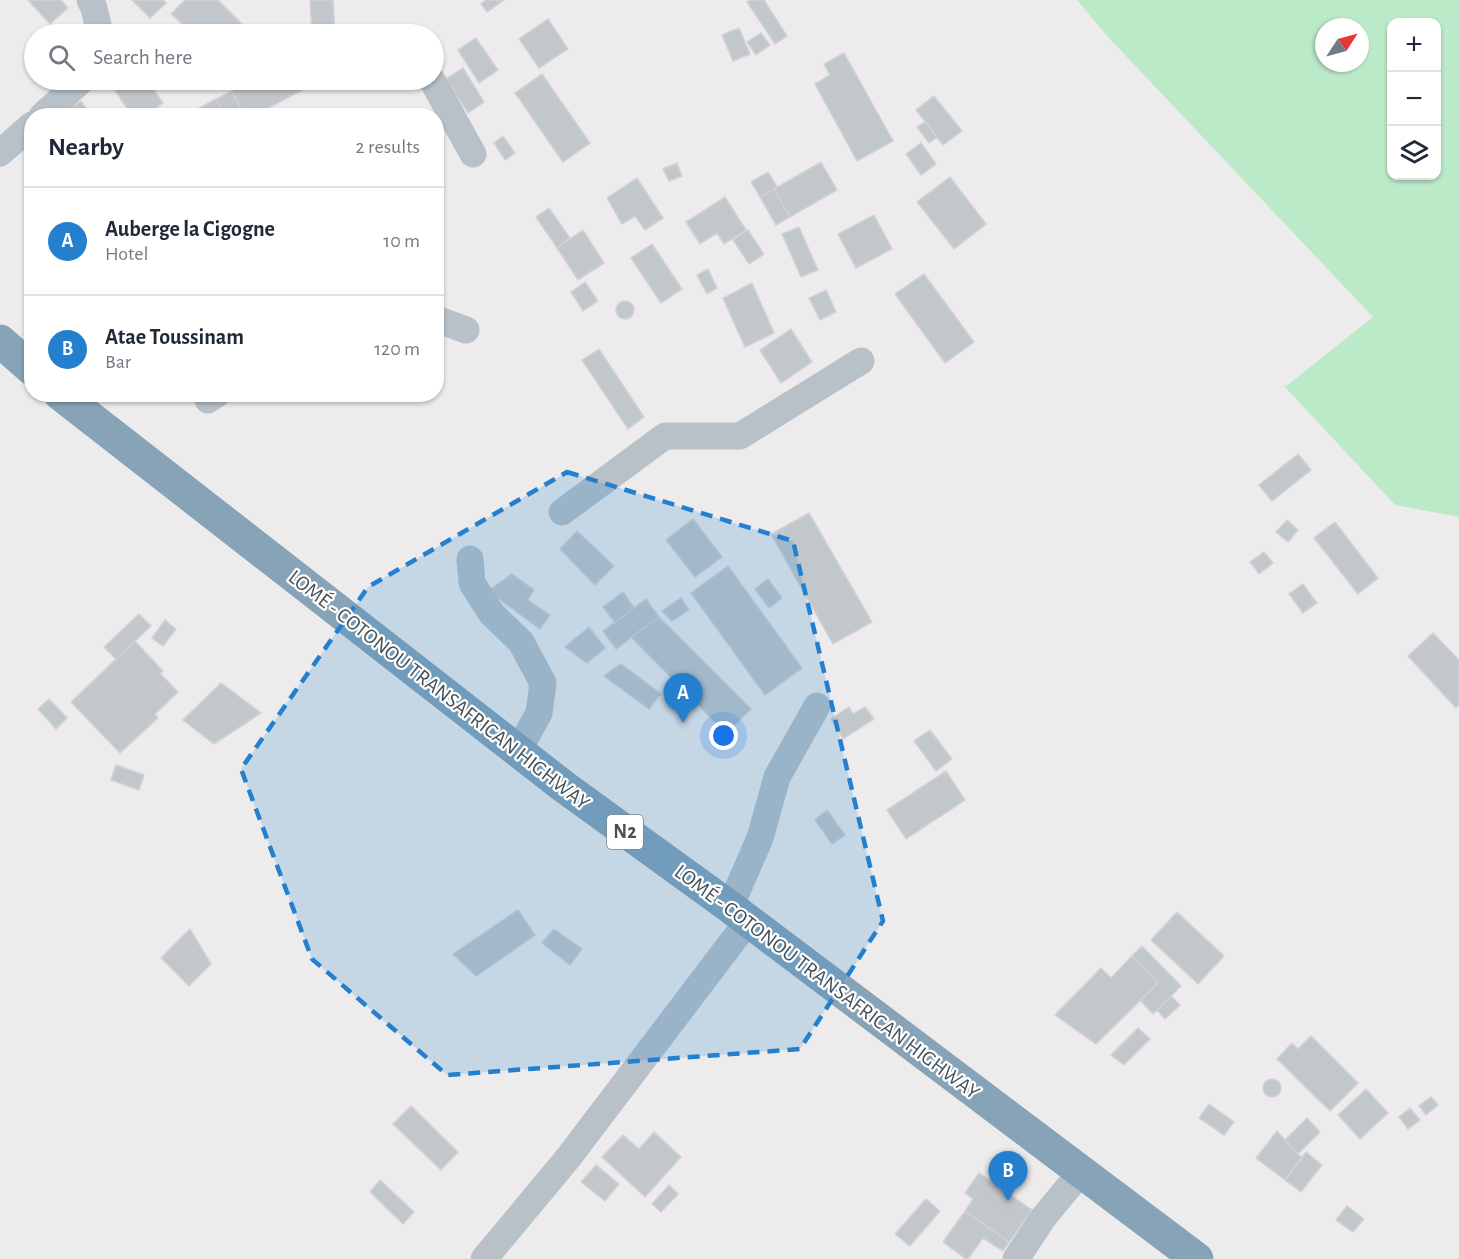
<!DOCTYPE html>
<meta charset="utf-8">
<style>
:root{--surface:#fff;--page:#f2f2f3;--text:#1f2937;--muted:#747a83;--line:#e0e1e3;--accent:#2480cf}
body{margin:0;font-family:"Alegreya Sans",sans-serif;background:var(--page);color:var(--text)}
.controls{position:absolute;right:18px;top:18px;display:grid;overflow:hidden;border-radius:12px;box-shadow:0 2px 4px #0004}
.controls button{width:54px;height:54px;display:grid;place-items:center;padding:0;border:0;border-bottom:2px solid var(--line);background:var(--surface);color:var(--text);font:30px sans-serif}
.compass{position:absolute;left:1315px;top:18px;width:54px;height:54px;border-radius:50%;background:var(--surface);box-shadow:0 2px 4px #0004;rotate:54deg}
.you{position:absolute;left:724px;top:736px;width:21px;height:21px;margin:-15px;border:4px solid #fff;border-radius:50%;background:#1a73e8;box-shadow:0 0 0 9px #1a73e833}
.badge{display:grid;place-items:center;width:39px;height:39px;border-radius:50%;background:var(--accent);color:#fff;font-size:20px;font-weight:700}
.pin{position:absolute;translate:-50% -50px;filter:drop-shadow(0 2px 3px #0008)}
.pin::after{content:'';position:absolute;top:32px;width:21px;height:18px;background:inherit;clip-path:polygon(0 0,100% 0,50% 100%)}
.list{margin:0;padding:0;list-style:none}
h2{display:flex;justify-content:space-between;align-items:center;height:78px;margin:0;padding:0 24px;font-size:26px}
h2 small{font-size:20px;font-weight:400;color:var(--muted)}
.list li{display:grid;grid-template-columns:39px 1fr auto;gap:18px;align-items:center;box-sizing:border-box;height:108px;padding:0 24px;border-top:2px solid var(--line)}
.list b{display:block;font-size:22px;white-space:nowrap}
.list p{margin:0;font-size:20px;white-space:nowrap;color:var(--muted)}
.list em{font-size:20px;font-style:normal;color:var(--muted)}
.icon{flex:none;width:33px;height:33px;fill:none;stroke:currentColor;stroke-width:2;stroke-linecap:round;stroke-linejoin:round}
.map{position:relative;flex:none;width:1459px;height:1259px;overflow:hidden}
.search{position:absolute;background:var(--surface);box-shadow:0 2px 4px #0004;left:24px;top:24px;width:420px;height:66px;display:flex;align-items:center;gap:15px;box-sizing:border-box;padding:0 21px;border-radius:33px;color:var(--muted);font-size:22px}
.panel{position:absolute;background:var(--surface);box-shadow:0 2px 4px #0004;left:24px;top:108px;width:420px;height:294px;border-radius:24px}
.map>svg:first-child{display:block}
.green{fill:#bbeac9;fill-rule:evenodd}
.building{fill:#c2c7cb;stroke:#d0d2d7;stroke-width:1.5}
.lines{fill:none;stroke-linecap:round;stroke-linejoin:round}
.street{stroke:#b7c1c7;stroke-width:27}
.highway{stroke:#86a3b8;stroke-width:33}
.marked{fill:#2480cf;fill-opacity:0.2;stroke:#2480cf;stroke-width:4.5;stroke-dasharray:12 8;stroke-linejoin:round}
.labels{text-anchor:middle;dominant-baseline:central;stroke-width:4.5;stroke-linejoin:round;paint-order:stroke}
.shield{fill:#fff;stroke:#7d8589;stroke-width:1.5}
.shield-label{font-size:20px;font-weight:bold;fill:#455157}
.street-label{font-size:21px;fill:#455157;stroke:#fff}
</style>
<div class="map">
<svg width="1459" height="1259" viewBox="0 0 1459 1259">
<rect width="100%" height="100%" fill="#eeebec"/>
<!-- green -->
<path class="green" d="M1077,0H1459V517L1395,505L1285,387L1373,317L1108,37ZM1392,22H1436V176H1392ZM1324,27H1360V63H1324Z"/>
<!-- building -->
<path class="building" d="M28,0H61L68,8L50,24Z
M132,0H163L166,3L150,18Z
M185,0H218L252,34H193L171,14Z
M310,0H333L335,34H312Z
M486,0H504L487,12L481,4Z
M750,0H764L787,36L775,44L747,2Z
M548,19L568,49L539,68L519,39Z
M739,28L750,54L733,61L722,35Z
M761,33L770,45L756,55L747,42Z
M476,38L498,70L479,83L458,50Z
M844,53L893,141L857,161L815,84L830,75L824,64Z
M463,68L484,102L468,113L446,79Z
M542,74L590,143L563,162L515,93Z
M108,80H147L163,103L145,116H132Z
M254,80H317L318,82L253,116H245L232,91Z
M232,91L245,116H225L216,99Z
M934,96L962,131L943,145L916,110Z
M216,99L225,116H184Z
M81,101L91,116H60Z
M925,122L937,137L929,143L917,127Z
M503,136L515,153L505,160L494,143Z
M921,143L936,164L921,175L906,154Z
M821,162L837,190L790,217L774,189Z
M677,163L682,176L669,181L663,169Z
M768,172L777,187L760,197L751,182Z
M950,177L986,224L954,249L917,202Z
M637,178L663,218L645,230L635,216L622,224L607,198Z
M774,189L790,217L776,225L760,197Z
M725,197L746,230L724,244L717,233L700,244L686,222Z
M549,208L570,238L557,248L536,217Z
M874,215L892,249L856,268L838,234Z
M799,227L818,270L801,277L782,234Z
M583,230L604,263L578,280L557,248Z
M748,230L764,254L749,264L733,240Z
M652,244L682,289L661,303L631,258Z
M708,269L717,288L707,294L697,275Z
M924,274L974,342L945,363L895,294Z
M585,282L598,301L583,311L571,292Z
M752,283L774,333L745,347L723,298Z
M826,290L836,312L820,320L809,298Z
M616 310a9 9 0 1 1 18 0a9 9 0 1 1-18 0Z
M791,329L812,362L781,383L760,350Z
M599,349L644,417L628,429L582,360Z
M1298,454L1311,470L1272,501L1259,485Z
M809,513L872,622L833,644L771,534Z
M693,519L722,557L695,577L666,540Z
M1287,520L1298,530L1288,542L1276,532Z
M1335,522L1378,578L1358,594L1314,538Z
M577,531L614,566L595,585L560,549Z
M1264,552L1273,563L1259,574L1250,562Z
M728,566L802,668L765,695L691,593Z
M512,574L534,590L528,600L550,615L540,629L488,591Z
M768,579L782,598L769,608L755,589Z
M1303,584L1317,603L1303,613L1289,594Z
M623,592L634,608L615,623L603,607Z
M681,598L689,610L672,621L662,611Z
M646,599L659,617L616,649L603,631Z
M139,614L151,626L116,659L104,647Z
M659,617L751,709L726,733L631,637Z
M165,620L176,629L163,646L152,638Z
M589,627L605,648L587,663L565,647Z
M1433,633L1459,660V705L1456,708L1408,656Z
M135,641L163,671L160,673L178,692L155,714L158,718L120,753L71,702Z
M621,664L661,694L649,709L604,676Z
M221,683L261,713L214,744L183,720Z
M49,699L67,718L56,729L38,709Z
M849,707L853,714L865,707L874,719L843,739L831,719Z
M930,730L952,759L936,771L914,741Z
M116,765L144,775L139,790L111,780Z
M946,771L965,800L906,839L887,810Z
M827,810L845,835L832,844L815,820Z
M518,910L535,935L476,976L453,954Z
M1177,912L1224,956L1198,984L1151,940Z
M190,929L211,964L189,986L161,958Z
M554,929L582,949L570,965L542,943Z
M1142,946L1181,986L1153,1014L1140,1000L1158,983L1132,956Z
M1132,956L1158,983L1096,1044L1055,1015L1101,968L1111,978Z
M1171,996L1180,1005L1165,1019L1157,1010Z
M1138,1028L1150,1039L1124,1065L1111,1055Z
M1311,1036L1358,1083L1330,1111L1277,1059L1292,1043L1298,1049Z
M1263 1088a9 9 0 1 1 18 0a9 9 0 1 1-18 0Z
M1366,1089L1388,1113L1360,1139L1338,1115Z
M1431,1097L1438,1105L1426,1115L1419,1106Z
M1209,1104L1234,1122L1224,1135L1199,1118Z
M411,1106L458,1152L441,1170L393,1124Z
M1410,1108L1420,1120L1408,1129L1399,1117Z
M1307,1118L1320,1132L1298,1154L1285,1140Z
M1277,1131L1302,1158L1285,1180L1256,1158Z
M654,1132L681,1157L645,1197L602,1157L623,1135L639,1149Z
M1306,1152L1322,1165L1301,1192L1285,1180Z
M596,1165L619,1184L605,1201L581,1182Z
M979,1173L1032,1210L1009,1242L965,1211L973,1199L965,1193Z
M380,1180L414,1212L403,1224L370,1192Z
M669,1185L678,1194L661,1212L652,1204Z
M926,1199L940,1211L910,1246L895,1234Z
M1347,1206L1364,1219L1353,1232L1336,1220Z
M965,1211L1009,1242L1003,1251L983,1238L968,1259H966L943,1242Z"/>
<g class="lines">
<!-- street -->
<path class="street" d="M90,0L94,8L100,34
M432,80L473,154
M42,116L82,80
M0,153L32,125
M436,319L466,330
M208,400L217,394
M562,512L665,436H740L861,361
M470,559L472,583L491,613L521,642L543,683L539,713L518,751
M730,907L760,838L777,777L817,706
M484,1259L568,1158L748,921
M1016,1259L1043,1218L1081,1172"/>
<!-- highway -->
<path class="highway" d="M0,341L32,369
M60,394L563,786L730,907L1197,1259"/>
</g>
<!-- marked area -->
<path class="marked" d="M567,472L793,541L883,921L800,1049L447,1075L312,959L241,769L368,587Z"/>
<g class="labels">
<!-- shield labels -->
<rect class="shield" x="607" y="815" width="36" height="34" rx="4.5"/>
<g class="shield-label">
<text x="625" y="832">N2</text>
</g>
<!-- street labels -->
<g class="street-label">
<text transform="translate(439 690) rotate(38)">LOMÉ - COTONOU TRANSAFRICAN HIGHWAY</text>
<text transform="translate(827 982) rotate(37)">LOMÉ - COTONOU TRANSAFRICAN HIGHWAY</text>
</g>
</g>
</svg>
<div class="controls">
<button>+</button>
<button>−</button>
<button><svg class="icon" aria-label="layers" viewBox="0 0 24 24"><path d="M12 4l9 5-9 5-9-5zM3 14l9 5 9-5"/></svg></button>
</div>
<svg class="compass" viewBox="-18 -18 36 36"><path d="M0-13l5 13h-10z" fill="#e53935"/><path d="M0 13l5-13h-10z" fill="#747a83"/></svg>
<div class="you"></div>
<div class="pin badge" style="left:683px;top:723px">A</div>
<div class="pin badge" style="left:1008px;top:1201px">B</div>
<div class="search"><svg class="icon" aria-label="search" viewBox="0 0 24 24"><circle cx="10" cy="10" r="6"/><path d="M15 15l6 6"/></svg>Search here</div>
<section class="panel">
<h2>Nearby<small>2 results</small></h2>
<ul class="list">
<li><span class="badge">A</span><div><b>Auberge la Cigogne</b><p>Hotel</p></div><em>10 m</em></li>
<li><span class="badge">B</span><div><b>Atae Toussinam</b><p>Bar</p></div><em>120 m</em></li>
</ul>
</section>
</div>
